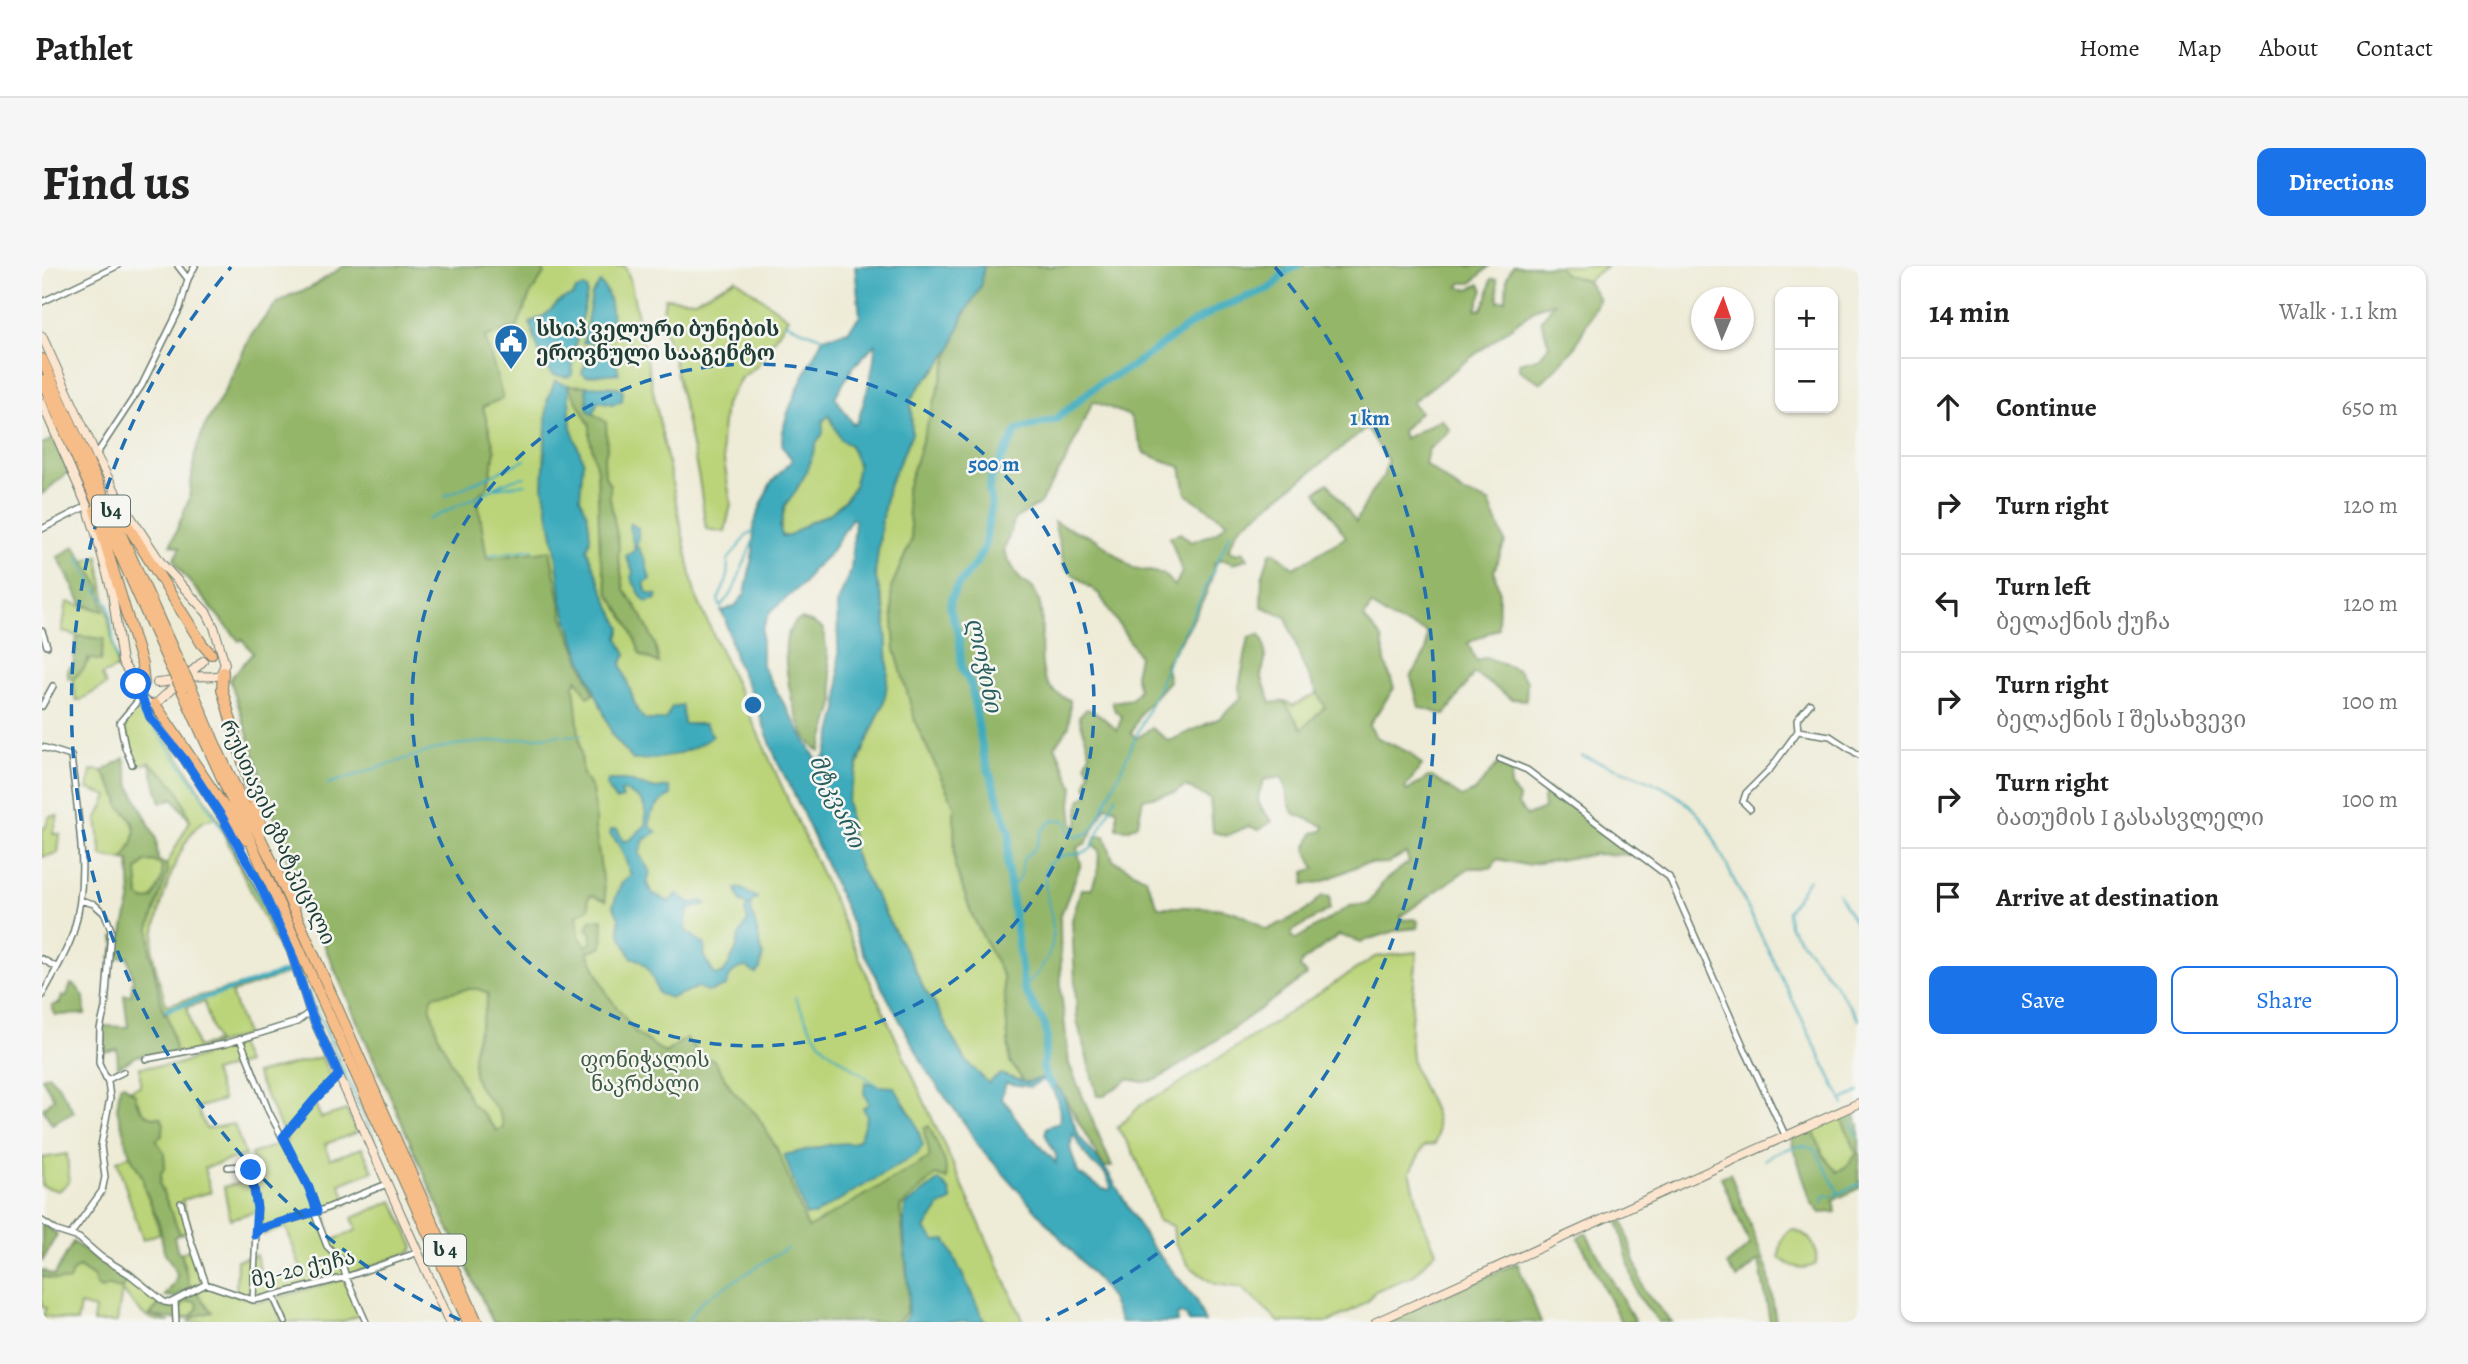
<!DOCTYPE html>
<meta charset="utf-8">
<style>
:root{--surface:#fff;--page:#f6f6f6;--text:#222;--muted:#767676;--line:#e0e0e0;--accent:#1a73e8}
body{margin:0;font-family:Alegreya,"Noto Serif Georgian",serif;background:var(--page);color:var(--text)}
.controls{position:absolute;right:21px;top:21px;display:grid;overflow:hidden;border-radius:14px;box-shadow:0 2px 5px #0004}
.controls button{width:63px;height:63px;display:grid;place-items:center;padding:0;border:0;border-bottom:2px solid var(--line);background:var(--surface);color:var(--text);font:35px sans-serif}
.compass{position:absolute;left:1649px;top:21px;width:63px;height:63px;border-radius:50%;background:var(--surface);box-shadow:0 2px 5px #0004;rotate:2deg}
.stop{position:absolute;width:21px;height:21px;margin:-16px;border:5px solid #1a73e8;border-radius:50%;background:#fff}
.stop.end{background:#1a73e8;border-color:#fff;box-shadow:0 2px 7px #0008}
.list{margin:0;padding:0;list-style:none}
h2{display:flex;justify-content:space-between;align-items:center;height:91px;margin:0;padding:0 28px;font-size:30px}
h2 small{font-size:23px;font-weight:400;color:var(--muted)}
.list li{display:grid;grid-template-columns:46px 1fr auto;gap:21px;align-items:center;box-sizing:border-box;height:98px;padding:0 28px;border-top:2px solid var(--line)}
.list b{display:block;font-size:26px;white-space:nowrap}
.list p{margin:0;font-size:23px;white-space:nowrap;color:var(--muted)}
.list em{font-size:23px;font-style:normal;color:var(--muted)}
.actions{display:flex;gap:14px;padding:21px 28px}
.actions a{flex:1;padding:16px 0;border:2px solid var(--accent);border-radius:14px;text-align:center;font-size:24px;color:var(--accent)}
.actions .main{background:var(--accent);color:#fff}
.icon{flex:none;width:38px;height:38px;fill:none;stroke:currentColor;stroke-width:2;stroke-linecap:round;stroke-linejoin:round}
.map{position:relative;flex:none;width:1817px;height:1056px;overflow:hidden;border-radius:14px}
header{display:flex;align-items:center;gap:42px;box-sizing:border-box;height:98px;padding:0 35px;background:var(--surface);border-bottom:2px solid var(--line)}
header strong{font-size:33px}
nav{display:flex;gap:38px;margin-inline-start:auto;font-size:24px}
.intro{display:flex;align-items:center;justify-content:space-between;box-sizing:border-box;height:168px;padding:0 42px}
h1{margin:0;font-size:49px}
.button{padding:18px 32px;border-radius:14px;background:var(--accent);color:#fff;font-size:24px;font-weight:700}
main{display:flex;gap:42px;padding:0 42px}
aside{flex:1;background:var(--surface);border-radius:14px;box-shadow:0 2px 5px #0004}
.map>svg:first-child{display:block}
.green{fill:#bbd479;stroke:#6d8856;stroke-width:2;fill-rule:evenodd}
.forest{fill:#94b669;stroke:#5a7a4e;stroke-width:2;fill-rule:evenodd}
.water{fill:#3dabbc;stroke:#2e7478;stroke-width:2;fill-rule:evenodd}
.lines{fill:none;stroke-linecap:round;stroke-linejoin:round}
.stream{stroke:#3dabbc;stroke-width:2}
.canal{stroke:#3dabbc;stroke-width:4.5}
.river{stroke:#3dabbc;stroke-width:8}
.street-casing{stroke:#677a6d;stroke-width:8}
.secondary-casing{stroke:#677a6d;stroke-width:10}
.highway-casing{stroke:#677a6d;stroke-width:12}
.street{stroke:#fff;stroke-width:5}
.secondary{stroke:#fce5cf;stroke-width:8}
.highway{stroke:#f7bd88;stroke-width:10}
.highway-bridge-casing{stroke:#677a6d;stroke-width:12;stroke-linecap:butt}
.highway-bridge{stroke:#f7bd88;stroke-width:10}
.route{stroke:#1a73e8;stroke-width:9}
.ring{fill:none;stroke:#1f6fb2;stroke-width:3.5;stroke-dasharray:12 9}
.labels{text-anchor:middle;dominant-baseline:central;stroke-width:5;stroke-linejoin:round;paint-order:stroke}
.shield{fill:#f6f6f2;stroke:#60746d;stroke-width:2}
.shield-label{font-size:19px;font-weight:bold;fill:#1f3d34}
.poi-label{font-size:21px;font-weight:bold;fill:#1f3d34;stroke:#f6f6f2;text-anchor:start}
.street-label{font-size:21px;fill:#1f3d34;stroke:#f6f6f2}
.park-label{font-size:21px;fill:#3e5b42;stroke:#f6f6f2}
.water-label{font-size:23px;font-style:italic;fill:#285e5d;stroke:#f6f6f2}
.centre{fill:#1f6fb2;stroke:#f6f6f2;stroke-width:3.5}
.ring-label{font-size:21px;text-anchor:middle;font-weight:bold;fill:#1f6fb2;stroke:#f6f6f2;stroke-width:5;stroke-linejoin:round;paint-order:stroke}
</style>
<header>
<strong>Pathlet</strong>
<nav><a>Home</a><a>Map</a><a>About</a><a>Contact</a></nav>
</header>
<div class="intro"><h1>Find us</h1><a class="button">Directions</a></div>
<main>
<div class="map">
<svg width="1817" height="1056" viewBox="0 0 1817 1056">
<rect width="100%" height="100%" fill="#f6f6f2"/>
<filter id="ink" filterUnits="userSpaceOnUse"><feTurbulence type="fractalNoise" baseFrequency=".0143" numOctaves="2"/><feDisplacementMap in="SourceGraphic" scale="14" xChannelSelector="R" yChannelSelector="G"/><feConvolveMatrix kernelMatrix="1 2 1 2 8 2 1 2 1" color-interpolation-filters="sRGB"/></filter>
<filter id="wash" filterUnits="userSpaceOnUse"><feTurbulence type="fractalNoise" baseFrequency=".00686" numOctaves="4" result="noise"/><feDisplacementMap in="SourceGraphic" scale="28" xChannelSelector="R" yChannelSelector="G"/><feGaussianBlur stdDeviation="1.57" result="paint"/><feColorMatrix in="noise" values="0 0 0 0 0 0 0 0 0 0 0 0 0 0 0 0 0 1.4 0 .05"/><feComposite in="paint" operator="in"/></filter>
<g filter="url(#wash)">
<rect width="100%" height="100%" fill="#eeebd7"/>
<!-- green -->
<path class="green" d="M302,0H583L588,13L653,328L982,1056H451L398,944L248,601L188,413L211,387L200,373L197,375L141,308L132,294L138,282L129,278L147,234L153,188L162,162L185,121L209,69L234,38L247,30L268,22Z
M1515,0H1565L1545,15L1522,8Z
M694,13L746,52L715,100L699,112L683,138L679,176L689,238L683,266L664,263L657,213L629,81L619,58L623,32L653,34Z
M909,83L864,226L870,273L849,322L853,383L874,458L912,539L913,600L930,649L961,710L968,796L982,816L959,808L946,817L925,796L917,784L893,739L882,723L869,695L818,602L811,583L805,535L823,479L841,439L846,404L843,345L833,309L840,253L846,221L870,167L869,133L880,117L895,102Z
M787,149L808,179L817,198L812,221L803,234L789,247L767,257L747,270H740L738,268L743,239L753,226L765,205L774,178L781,167V155Z
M56,290L75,402L60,409L64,419L38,434H34L31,413C44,402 51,387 62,373L35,370L20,365L25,336L61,345L58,320L41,296Z
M1276,427L1283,441L1260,464L1242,435L1246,436L1250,440Z
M99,436L108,453L131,481L192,577L225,639L253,705L189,727L204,769L134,791L125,748L122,749L108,686V660L126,605L124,599L148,555L108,497L94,499L81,457ZM174,552L248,706L124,739C120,722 113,704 111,686C109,660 137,572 159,557C163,554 170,553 174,552ZM162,736L174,776L155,781L145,741Z
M49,504L61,505L76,532L77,540C100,560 95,571 81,594L60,590L55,554L66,530L46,523Z
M8,550H16L11,568H18L16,587L0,591V563L3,562Z
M111,595L119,599C123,613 116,622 110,633L103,635L97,631L94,605L103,596Z
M1375,686C1373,716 1364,775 1372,801C1380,827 1403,850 1393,878L1382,880L1368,906L1380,954L1394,985L1371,1010L1333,1025L1327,1034L1315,1042L1287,1056H1237L1200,1022L1172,1018L1147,1000L1133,977L1131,960L1116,955C1106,922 1097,888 1075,862L1101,837L1129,823L1333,691Z
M196,778L204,797L171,806L181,834L155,842L164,863L192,858L203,889L162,902L169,926L140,934L149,965L138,968L118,919L119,908L109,851L102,848L89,823L98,820V801L133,799Z
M279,791L292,818L273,838L279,852L305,844L314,867L283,878L288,893L320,882L331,905L298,918L306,938L277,948L289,975L315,964L310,952L351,935L372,981L369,986L301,1011L236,1027L210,1031L194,1026L195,994L214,989L221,1014L259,1003L244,961L221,969L219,944L188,953L182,921L217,912L209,888L245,875L214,808Z
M1798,850L1815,887L1806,899L1795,906L1781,889L1771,863Z
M25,888L27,916L17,925L0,920V892Z
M88,889L100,910L118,967L101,974L75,895Z
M1752,963C1768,970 1776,979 1774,998C1760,1006 1749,1000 1737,992C1738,981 1740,965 1752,963Z
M151,982L160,1017L148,1022L139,987Z
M37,1001L66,1020L87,1011L119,1036L108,1049L128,1056C101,1056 96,1043 80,1024L75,1056H51L53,1043L38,1039L35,1056L1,1050L4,1042L0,1041V1010L13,1014Z
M302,1013L319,1049L299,1056H244L234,1032Z
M164,1020L217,1036L231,1033L241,1056H146L157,1049L169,1046L153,1024Z
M148,1035L154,1036L156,1042L150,1050L138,1053V1043L141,1037Z"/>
<!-- forest -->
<path class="forest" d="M302,0H501L502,8L488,29L475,61L443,71L461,132L441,141L453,185L446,221L435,230L445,293L508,284L521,351L552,428L546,431L535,413L532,419L541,508L550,524L553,542V563L564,635L549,629L546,632L547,642L535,649L537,670L544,680L549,677L550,668L545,662L549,654L561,653L560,681L546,686L565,728L594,767L623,787L644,772L663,793H671L691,825L715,849L735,883L766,962L887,892C889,880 882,874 882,862L887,860L903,896L905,913L894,909L858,941L867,1032L863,1048L854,1056H451L398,944L248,601L188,413L211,387L200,373L197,375L141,308L132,294L138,282L129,278L147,234L153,188L162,162L185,121L209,69L234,38L247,30L268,22ZM424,723H436L446,727C444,753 427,779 432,807C435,831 460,837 461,862L455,865L442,849L430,838L396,769L388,739L391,730Z
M942,0H1447L1430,17H1419L1417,21L1427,23L1438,18L1441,24L1434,43L1439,44L1446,31L1449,13H1455L1456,35L1464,34L1465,11L1471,0H1515L1522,8L1545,15L1557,33L1532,83L1499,117L1477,104V97L1498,91L1507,79L1499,54L1512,37L1496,41L1370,136L1378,146L1360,165L1362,173L1399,153L1408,164L1386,184L1383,198L1420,226L1447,236L1463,276L1452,305L1457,325L1456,362L1426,377L1434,395L1444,391L1476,404L1485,415L1484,434L1470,433L1432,407L1403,449L1377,441L1369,411L1384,386L1385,366L1350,353L1329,339L1322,352L1340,372L1343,395L1352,422L1327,459L1334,471L1368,487L1380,499L1363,522L1365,525L1386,511H1390L1420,531L1433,525L1459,494L1471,502L1468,521L1477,531L1476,539L1485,550L1502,543L1501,532L1506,523L1595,589L1554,588L1483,599L1455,593L1450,602H1427L1359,650L1361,654L1372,653L1376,655L1375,662L1356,664L1319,676L1297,669L1260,696L1258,702L1265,709L1154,789L1114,814L1101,816L1086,813L1062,830H1055L1035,754L1030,654L1039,623H1049L1056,606L1057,584L1051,578L1054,570H1063L1071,594L1104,613L1116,641C1159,642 1190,635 1224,664L1261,647L1280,630L1288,631V643L1251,665L1249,671L1254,673L1308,640L1327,638L1342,615L1367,596L1364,587L1346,597L1320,598L1279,616L1262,618L1263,606L1274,602L1271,599L1264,583L1271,567L1281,565L1282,560L1251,547C1245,535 1245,523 1240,511L1222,514C1212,535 1215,538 1230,555L1217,564L1207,560L1184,570L1171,566L1168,533L1143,520L1134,526L1101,533L1096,558L1088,563L1075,562V543L1064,540L1044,577L1035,582L1039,598L1018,651L1019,725L1027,798L1070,901H1062L1019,825C1004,806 1003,813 982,816L968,796L961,710L930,649L913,600L912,539L874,458L853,383L849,322L870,273L864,226L909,83L922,49L938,22ZM1051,135L1088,150L1102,187L1139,201L1144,228L1185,256L1176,266L1149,276L1138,267L1128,271L1140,306L1133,320L1122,308L1091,302L1054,273L1012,256L1023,302L1057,328L1097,390L1093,409L1097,424L1090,433L1070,436L1073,445L1080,451L1075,464L1058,449L1045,443L1037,450L1048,487L1044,497L1048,507L1044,517L1047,528L1038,534L1036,559H1031L1029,538L1031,521L1013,480L1027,460L1028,434C977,417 1014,358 992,324C989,319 983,317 979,314C972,306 967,294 962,285L973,253L997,238L1023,196ZM1325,162L1346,195L1341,211L1330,225L1314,256L1286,217L1274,226L1304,271L1252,302L1233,286L1228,287L1220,312L1219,340L1244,351L1261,399L1283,441L1260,463L1242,435L1229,437L1219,409C1224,395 1226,381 1218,368L1207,371L1197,421L1199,432L1178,452L1127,475L1110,462L1095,472L1089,467L1100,445L1127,415L1123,398C1140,374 1171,326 1172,297L1180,293L1191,298L1206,292L1201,285L1195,288L1186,284L1196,263Z
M526,119L544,120L546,144L564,156L565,183L562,193L563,210L568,219V232L577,280L576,288L582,323L600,350L613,378L617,397L599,389L587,359L567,328L558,289L555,205L548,172V160Z
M11,173L26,206L0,228V178Z
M33,280L58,320L62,345L40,338L16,291Z
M759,353L769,356L781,363L793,435L778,485C753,473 741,402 744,376C745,368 749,362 753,356Z
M35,370L62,373L59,395L46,392L42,403L31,413L26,412V402L31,400Z
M82,492L88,520L114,572L116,594L124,599L126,605L108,660V686L122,748L125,747L134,787L95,790L76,801L75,783L59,787L61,760L86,761L82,729H89L91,713L86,691L68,692L73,681L72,671H80L89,631L87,595L81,594C95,571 100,560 77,540L76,531L61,505ZM111,595L119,599C123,613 116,622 110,633L103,635L97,631L95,604L103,596Z
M108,497C133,516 139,525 148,555L131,532L119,537Z
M29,718L34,720L42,731L43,748L13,749L10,740L18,737L20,729L24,731Z
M6,809L16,819L32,846L10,858L1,843L12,832L0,812Z
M81,818L93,828C95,843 102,852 119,851L122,858L120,870L114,874L122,886L123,900L119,908L118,919L138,968L132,971L136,987H139L148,1022L133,1031L123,1030L133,1016L135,1008L122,985L117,957L103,924L100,910L88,889L75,843L78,820Z
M1810,844L1817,859V922L1792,934L1794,946L1778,947L1769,936L1749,873L1771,863L1781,889L1795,906L1806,899L1815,887L1798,850Z
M1688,907L1726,1005L1734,1056H1728L1717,994L1695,1013L1685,999L1708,979L1679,911Z
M1581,955L1602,1025L1630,1056H1617L1595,1029L1576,956Z
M0,958L15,968L0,996Z
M1544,967L1593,1056H1579L1536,971Z
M31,976L57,995L87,1011L79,1023L66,1020L59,1023L54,1020L52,1011L37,1001L30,1006L27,1015L13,1014L0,1010V1004L12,1010Z
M1475,997L1499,1056H1340Z
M153,1024L170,1046C141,1053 140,1056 108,1049L119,1036L129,1038ZM148,1035L154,1036L156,1042L149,1050L139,1053L138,1043L141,1037Z"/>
<!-- water -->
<path class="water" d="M813,0H942L938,22L922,48L909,83L895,102L880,117L869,133L870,168L846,221L840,253L833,309L843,345L846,404L844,425L841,439L818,492L805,535L811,583L818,602L869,695L882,723L893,738L917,784L925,796L946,817L959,808L985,817L1002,811L1019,825L1037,870L1067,908L1107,977L1153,1032L1163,1056H1146L1145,1051L1138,1047L1135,1050V1056H1079L1068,1031L1054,1012L935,878L926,862L886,807L819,682L803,641L754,532L735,495L713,436L694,395L683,352L679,346L693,340L703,328L711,286L712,257L728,218L750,194C748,189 743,186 741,181C734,158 770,94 781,72L806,65L818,50ZM833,78C833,103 823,133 815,157L811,158L793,131L811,101ZM787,149L799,174L808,179L816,198L812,221L803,234L789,247L767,257L747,270H740L738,262L743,239L753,226L765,205L774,178L781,167V155ZM810,252L813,254L809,304L795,338L797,417L796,443L788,476L783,491L777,494L774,493L720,400V364L728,346L762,317L770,304L789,286ZM1000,814C1013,819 1020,843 1017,857L1005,861L1003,868L1014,889V897L976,856L968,842L959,832L964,817L988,821ZM1031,868C1035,874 1046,894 1051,898C1062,905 1064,907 1069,921L1067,924L1061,923L1036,907L1028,882Z
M558,17C571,28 570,54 569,71L560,77H541L550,29Z
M542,21L545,23V28L531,90L530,109L525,111L511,109L500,95L488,57C492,54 499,52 503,49C515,40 514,33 531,30L534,24Z
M548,84L570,85L573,90L577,107L544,110L540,107Z
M513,115L526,119L529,161L541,195L538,232L545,247L547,259L548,273L545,284L566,336L579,362L576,372L584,389L579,398L595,444L603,454H623L630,441L640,439L642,458H663L671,470C647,488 621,494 591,494L571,470L535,381L520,337L513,280L501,221L505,136Z
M544,120L576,121L581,124L580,135L571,138L556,135L551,148L546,144Z
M588,257L596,262V275L594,278L603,294L608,313L602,317L605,327L615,329L614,333L605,336L601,333L589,312L591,306L584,290L593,284L587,261Z
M566,514H583L614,523L627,521L629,529C617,536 606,546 608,561L615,566L602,574L597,588L608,606L605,618L610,627L627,636L635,628L649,637L661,635L664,638L646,644L643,664L663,679L662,691L673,709L682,707L694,684L697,670L706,654L703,646L705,639L699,636L694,623L698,622L715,632L708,638L721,689L718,703L713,708L705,701C692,702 688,708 684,720L666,726L656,721L629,732L617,728C610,712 607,695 589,691L578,668L577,652L571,639L579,618L589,609C582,592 581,581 568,568L569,564L575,563L582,576L589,573L603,560C606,540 601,532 582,525L579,526L581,532L573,534L565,519Z
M823,816L837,820L852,821L873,855L881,879L875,888L772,949H764L742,889L791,878L810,877L818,872L825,849L821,842L827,838L822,827Z
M897,914L907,924L910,935L898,940L883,963L893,975L904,974L943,1056H859L865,1051C871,1014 858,977 863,940Z"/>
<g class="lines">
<!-- stream -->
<path class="stream" d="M743,57L781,72
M453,221L472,213L483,211
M403,230L483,194
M386,254L453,222L484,218
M36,289L49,316L67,339L73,389L85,416L91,422L94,432
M447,289L491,283
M680,339L691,325L711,275
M680,344L676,334L685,314L686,294L705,269L712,265
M98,438L104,450
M107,455L149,513L196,589L232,662
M524,470L540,469
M1540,490C1588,508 1636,517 1666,561L1802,839
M286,518L394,483L413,479L519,469
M1767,613L1746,645L1747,660L1793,718L1817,754
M969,622L979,610L981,593L993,582L1000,565L1011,554H1022L1026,558L1027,568L1036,571L1048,566L1056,554L1117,420L1128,391L1152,347L1188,268
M1796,627L1817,664
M235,669L250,704
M982,723C1006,696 1017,681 1008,644C1005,630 1001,616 1004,601C1022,582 1033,593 1049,583L1074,530
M266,725L414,1056
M753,731L770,765L784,783L835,819
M1801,834L1817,826
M1805,847L1817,871
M1722,894C1736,885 1760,874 1774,885L1797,928
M1780,938L1783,929L1789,931L1817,918
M644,1056L660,1035L745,982"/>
<!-- canal -->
<path class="canal" d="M124,744L250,704"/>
<!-- river -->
<path class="river" d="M1010,819L1004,812L1001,801L1005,771L1003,759L982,723L965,597L968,567L942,491L929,419L920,403L917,370L908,343L909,333L914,322L934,297L942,282L950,238L947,224L949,213L975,164L1014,153L1058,117L1089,101L1152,56L1177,42L1230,21L1244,5L1255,0"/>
</g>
</g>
<g filter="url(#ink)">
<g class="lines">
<!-- street casing -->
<g class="street-casing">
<path id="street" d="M136,0L146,13
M0,36L75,0
M54,189L100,119L138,42L146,13L153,0
M0,263L45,240
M0,365L5,380
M0,440L11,420
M1756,465L1788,470L1817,489
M0,481L29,490C35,548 49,610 31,667C24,689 10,710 0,730
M1458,493L1485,504L1627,611L1703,784L1744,871
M90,498L83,481L78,456L99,431
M1708,543L1701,536L1704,527L1729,502L1756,465L1755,454L1768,438
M0,693L14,701
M198,773L227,846L267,922L275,945
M104,793L183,778L255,756L265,748
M65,814L81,806
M241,871L274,832L297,809
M186,901L201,900L209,904L215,942L211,1034
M139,937L148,972L164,1018
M272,946L285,980L299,994L304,1011L324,1056
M0,955L15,965L37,972L59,991L87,1008L122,1036L128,1037L164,1018L211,1034L218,1033L304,1011L377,986
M214,967L217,963L280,944L345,918
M29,968L60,925L63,911L59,880L68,832L66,816L57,797L58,763L63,742L69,664L63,648L52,638L38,634
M229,1030L232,1032L243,1056
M133,1035L134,1056"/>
</g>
<!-- secondary casing -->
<g class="secondary-casing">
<path id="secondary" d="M0,70L54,189L79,236L120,298L165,347L172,361L183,398L178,409C169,412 160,409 150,411C133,415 126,429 113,438H107L101,434L97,422L80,396L70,326L54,268L45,240L0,137
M115,417C135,416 148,409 161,395
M108,450L142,493L180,551L228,640L249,685L268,745L407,1056
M1334,1056L1817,837"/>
</g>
<!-- highway casing -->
<g class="highway-casing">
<path id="highway" d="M0,93L137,397
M0,114L128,400
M71,236L160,378L169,388
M53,244L100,399L102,418
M181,406L180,423L220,563
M150,423L176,485L235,606L435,1056
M140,424L426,1056
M113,438L204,574"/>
</g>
<!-- street -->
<use href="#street" class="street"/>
<!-- secondary -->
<use href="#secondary" class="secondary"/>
<!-- highway -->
<use href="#highway" class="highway"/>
<!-- highway-bridge casing -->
<g class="highway-bridge-casing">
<path id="highway-bridge" d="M137,397L150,423
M128,400L140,424"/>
</g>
<!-- highway-bridge -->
<use href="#highway-bridge" class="highway-bridge"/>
</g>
</g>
<g class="lines" filter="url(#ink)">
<!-- route -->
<path class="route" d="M94,418L108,451L142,493L180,551L215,613L249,685L268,745L297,809L274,832L241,871L267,922L275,945L217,963L213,969L215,942L209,904"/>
</g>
<!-- distance rings -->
<g class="ring">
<circle cx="711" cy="439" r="341"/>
<path d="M418 1054A681 681 0 0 1 189 1M1233 1A681 681 0 0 1 1004 1054"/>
</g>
<!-- icons -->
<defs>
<g id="civic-pin" transform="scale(1.75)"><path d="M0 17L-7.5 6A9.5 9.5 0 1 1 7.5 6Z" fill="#1f6fb2" stroke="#f6f6f2"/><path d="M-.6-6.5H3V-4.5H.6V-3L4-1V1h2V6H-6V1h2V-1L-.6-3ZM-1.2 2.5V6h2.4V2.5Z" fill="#fff"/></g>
</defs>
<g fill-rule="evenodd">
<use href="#civic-pin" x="469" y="75"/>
</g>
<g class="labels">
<!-- shield labels -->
<g class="shield">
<rect x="50" y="229.5" width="38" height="31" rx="5"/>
<rect x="382" y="968.5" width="42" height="31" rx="5"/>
</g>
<g class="shield-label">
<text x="69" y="245">ს4</text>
<text x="403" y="984">ს 4</text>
</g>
<!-- poi labels -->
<g class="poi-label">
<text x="494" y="63">სსიპ ველური ბუნების<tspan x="494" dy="24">ეროვნული სააგენტო</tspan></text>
</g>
<!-- street labels -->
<g class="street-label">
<text transform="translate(236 566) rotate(65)">რუსთავის გზატკეცილი</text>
<text transform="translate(261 1002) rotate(-13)">მე-20 ქუჩა</text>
</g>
<!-- park labels -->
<g class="park-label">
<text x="603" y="794">ფონიჭალის<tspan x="603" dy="24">ნაკრძალი</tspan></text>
</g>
<!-- water labels -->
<g class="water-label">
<text transform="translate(942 399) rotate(78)">ლოჭინი</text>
<text transform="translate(795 535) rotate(65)">მტკვარი</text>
</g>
</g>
<circle cx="711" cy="439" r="10" class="centre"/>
<g class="ring-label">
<text x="1328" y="159">1 km</text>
<text x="952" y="205">500 m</text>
</g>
</svg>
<div class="controls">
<button>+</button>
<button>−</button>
</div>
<svg class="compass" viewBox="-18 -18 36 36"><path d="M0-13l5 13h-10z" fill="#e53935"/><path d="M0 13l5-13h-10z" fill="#767676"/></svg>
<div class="stop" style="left:94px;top:418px"></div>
<div class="stop end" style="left:209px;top:904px"></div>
</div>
<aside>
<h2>14 min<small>Walk · 1.1 km</small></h2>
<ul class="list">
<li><svg class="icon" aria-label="ahead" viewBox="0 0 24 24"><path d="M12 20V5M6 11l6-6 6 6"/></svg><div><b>Continue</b></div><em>650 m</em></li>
<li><svg class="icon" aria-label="right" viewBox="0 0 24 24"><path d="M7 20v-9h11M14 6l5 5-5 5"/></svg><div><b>Turn right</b></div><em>120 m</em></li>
<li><svg class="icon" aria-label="left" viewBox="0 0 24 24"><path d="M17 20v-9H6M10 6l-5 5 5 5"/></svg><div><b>Turn left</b><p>ბელაქნის ქუჩა</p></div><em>120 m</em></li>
<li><svg class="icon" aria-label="right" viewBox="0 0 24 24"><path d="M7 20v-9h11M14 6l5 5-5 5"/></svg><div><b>Turn right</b><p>ბელაქნის I შესახვევი</p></div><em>100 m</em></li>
<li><svg class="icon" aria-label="right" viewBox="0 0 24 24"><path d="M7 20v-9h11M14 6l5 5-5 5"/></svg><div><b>Turn right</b><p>ბათუმის I გასასვლელი</p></div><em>100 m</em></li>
<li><svg class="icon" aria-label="arrive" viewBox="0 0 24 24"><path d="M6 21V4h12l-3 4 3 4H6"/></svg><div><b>Arrive at destination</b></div></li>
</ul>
<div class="actions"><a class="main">Save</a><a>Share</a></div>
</aside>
</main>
